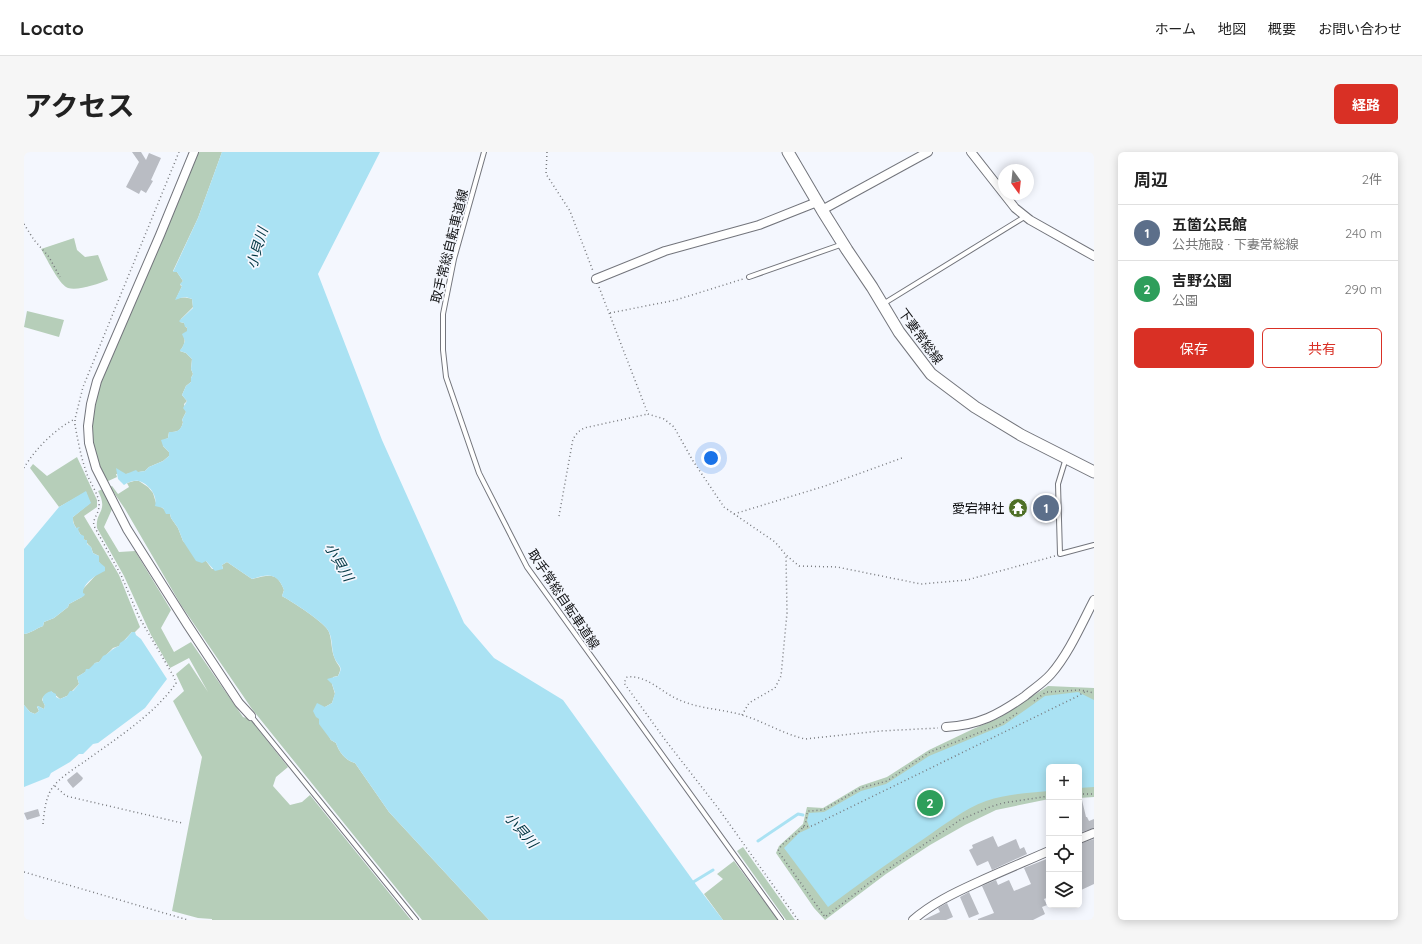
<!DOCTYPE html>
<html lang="ja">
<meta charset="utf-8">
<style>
:root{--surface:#fff;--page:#f6f6f6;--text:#222;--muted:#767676;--line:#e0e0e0;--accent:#d93025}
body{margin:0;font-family:Quicksand,"Noto Sans JP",sans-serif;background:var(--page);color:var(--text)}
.controls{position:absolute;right:12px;bottom:12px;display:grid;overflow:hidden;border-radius:6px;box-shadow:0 2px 10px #0003}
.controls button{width:36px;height:36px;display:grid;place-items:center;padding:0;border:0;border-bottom:1px solid var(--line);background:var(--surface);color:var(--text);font:20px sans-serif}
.compass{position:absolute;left:974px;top:12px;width:36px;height:36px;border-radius:50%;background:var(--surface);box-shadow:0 2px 10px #0003;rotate:165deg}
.you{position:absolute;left:687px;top:306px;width:14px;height:14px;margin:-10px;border:3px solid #fff;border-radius:50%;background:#1a73e8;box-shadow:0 0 0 6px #1a73e833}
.badge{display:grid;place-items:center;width:26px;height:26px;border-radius:50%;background:var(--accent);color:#fff;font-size:13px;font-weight:700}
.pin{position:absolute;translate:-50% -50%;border:2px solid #fff;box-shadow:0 1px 4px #0006}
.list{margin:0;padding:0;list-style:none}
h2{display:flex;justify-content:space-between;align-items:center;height:52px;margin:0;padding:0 16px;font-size:17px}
h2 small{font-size:13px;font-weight:400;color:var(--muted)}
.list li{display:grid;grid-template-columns:26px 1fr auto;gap:12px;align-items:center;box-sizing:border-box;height:56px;padding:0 16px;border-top:1px solid var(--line)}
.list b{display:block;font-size:15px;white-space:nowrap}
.list p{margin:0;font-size:13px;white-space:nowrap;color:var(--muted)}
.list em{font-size:13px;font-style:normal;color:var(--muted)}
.actions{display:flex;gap:8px;padding:12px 16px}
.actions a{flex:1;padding:9px 0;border:1px solid var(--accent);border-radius:6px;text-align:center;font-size:14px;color:var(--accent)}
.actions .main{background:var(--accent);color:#fff}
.icon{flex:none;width:22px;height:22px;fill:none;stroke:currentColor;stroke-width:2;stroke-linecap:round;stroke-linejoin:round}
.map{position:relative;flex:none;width:1070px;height:768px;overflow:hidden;border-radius:6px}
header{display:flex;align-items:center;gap:24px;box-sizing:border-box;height:56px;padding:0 20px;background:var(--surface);border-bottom:1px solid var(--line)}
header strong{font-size:19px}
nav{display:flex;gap:22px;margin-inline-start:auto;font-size:14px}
.intro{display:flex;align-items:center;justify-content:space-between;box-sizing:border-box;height:96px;padding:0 24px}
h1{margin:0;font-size:28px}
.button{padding:10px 18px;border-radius:6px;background:var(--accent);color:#fff;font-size:14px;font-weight:700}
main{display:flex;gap:24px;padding:0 24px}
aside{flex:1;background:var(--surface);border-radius:6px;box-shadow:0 2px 10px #0003}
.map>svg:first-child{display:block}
.green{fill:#b6ceb9}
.water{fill:#aae2f3}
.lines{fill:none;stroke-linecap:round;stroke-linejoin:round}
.stream{stroke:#aae2f3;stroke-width:3}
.building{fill:#b9bcc3}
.lane-casing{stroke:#73757c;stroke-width:6}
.street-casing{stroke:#73757c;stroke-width:10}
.secondary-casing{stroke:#73757c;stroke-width:13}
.path{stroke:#787a7e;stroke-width:1.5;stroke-dasharray:1 3;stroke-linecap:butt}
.lane{stroke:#fff;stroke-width:4}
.street{stroke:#fff;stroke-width:8}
.secondary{stroke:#fff;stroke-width:11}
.labels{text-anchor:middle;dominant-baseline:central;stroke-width:3.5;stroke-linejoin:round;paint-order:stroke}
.street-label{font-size:13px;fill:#101113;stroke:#f4f7fe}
.poi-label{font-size:13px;fill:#101113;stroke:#f4f7fe;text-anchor:end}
.water-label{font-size:14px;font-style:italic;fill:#003642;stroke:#f4f7fe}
</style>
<header>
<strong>Locato</strong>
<nav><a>ホーム</a><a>地図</a><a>概要</a><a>お問い合わせ</a></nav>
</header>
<div class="intro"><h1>アクセス</h1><a class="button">経路</a></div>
<main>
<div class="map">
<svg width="1070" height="768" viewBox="0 0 1070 768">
<rect width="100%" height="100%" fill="#f4f7fe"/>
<!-- green -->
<path class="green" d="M172,0H198L174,66L149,119L153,120L159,129L156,133L158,134L152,147C158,145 161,145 168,147L169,155L157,167L156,170L160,171L164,178L160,185C162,191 159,194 156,199L162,201L168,207L167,217L169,222L167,226V230L162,234L158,243L163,249L160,252L162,260L158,268L159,270C157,279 154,280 145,280L144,286L140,288L139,294L145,300V304L139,309L125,315L121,319L102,322H92L93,325L82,330C72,309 65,284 69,260C70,252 73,243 75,235Z
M50,86L53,98L61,105L74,103L84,128C74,132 54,139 44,136C35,133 22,105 17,97Z
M3,159L40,168L35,185L0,175Z
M53,305L73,348V355L60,364L95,423L116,475L111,480H108L95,494L89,496L75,510L71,511L68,516L53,525L55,532L46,541L45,543L36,547L28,540L19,545L18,548C20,551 22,553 20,557L14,554L13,555L15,559L11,562L6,560L0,553V482C8,481 12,476 19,474L20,470L30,466L44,455L45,452L58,445L59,437L72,423L77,413L75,410V404L69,401L67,395C64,393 51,375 50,372C49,369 49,368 49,365L66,351L62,340L35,355L6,316L9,312L23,324Z
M110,329H115L124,335L129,341L132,351L146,362L147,366L154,376L159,389L182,409L188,417H199L198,413L203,410L228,427C245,423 253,419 260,438L258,444C267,449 302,471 305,480C308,488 307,499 311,507C314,515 319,514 314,524L309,525L308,532L311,542L308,551L301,555L295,567L307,588L312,591C315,600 321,608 331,611L365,660L465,768H398L228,557L157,453L101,357L86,335L88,334L94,342L105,335L103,331Z
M79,337L89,355L80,375L95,400L111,399L147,458L137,476L150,500L167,490L219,565L226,567L264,615L252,625L249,634L266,653L278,650L286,643L387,768H188V767L174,766L148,759L178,605L149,549L160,539L152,522L165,511L184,540L165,506L146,516L127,483L100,424L73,376C71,359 85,360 74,339Z
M1024,534L1070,536V645L1055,646V615H1025V647L972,658L941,673L906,693L862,722L801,768L790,756L752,701L755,694L779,672L783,655L799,656L836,634L863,625L905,598L949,577L975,566Z
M719,695L771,768H762L713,699Z
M710,709L754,768H699L680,742L699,727L693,722Z"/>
<!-- water -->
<path class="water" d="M198,0H356L294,122L358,288L440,471L470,506L539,548L673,734L699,768H465L365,660L331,611C321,608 315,600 312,591L307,588L295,572V567L292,565L289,559L293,551L301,555L308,551L311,541L308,532L303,527L314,524C320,514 314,514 311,507C307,499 309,488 305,480C302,471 267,449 258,444L260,438C253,420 244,422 228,427L203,410L198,413L199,417L191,419L182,409L178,411L172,409L159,389L154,376L147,366L146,362H142L139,356L131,354C134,344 125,332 115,329C110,328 104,330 100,333L94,327L92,316L102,322L112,318L114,320L121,319L125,315L139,309L145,304V300L139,294L137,288L144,286L145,280C153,280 157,279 159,270L158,268L162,260L159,256L163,249L158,243L162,234L167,230V226L169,222L167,217L168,207L162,201L156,199V198L158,196L161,189L158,182L163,179V175H161L160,171L156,170L155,169L169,156L168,147C161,144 158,145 151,148L158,134L156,132L159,129L153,120H149L174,66Z
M62,339L67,351L49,365V370L52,376L56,375L54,377L56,382L60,384V388H63V392L67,395L69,401L75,404V410L81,415V419C72,423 59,431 59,441L61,442L60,444L45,452L44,455L30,466L20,470L19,474C12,476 8,481 0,482V397L35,355Z
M108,480H111L112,483L117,487L143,527L121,556L74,591L69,592L59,602H55L46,610L27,621L25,625L0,635V553L6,560L11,562L15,559L13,554H14L20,557L21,553C15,547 21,540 28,539V540L32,542V545L36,547L43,544L46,539H49L55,532L53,525L61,520L62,517H65L71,511L75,510L79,504C85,502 88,496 95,494L96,491L102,487Z
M1054,540L1070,548V635L1055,636V615H1025V639C1003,641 982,642 962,649C940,657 920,673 901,686C868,708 836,731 804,755L760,696L775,681L786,676L783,669L785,661L800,660L837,639L862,632L905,604L980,573L1021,544Z"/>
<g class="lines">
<!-- stream -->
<path class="stream" d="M734,689L774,662L779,663
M666,732L689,718"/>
</g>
<!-- building -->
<path class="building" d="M108,0H117L122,8L125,1L137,6L127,28L129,29L122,41L117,38L115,42L102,35L115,10Z
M1029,344L1031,368L1016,369L1013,345Z
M53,620L59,626L58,628L49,636L44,630L43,628Z
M1055,648H1058L1062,665H1063L1065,669L1070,667V676L1055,681Z
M14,657L16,664L3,668L0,661Z
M969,684L974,695L992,687L996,697L1000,695L1003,702L968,718L964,709L953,714L945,698L949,696L948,693Z
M1070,687V732L1055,739V692Z
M1025,706V719L1022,720L1025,732V745L1020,747L1023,753L1018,755L1021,762L1009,768H954V767L970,761L958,734L972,728L974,733L985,728L990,739L1007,732L1000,716Z
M945,740L955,762L945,766L936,745Z
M923,751L929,765L922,768H899L916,760L914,756Z"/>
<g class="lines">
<!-- lane casing -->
<g class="lane-casing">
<path id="lane" d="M460,0L430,107L419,162V198L422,225L455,321L503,415L757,768
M725,125L819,92
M859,152L1002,64
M1042,306L1034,332L1036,402L1070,393
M227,564L392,768"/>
</g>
<!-- street casing -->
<g class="street-casing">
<path id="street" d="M170,0L136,83L73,229L67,252L64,274L65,291L72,316L103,377L163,472L215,551L227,564
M947,0L991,56L1006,68L1070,104
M798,58L904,0
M572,127L641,99L735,73L793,50
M922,575C955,573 974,563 1001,544C1009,537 1019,531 1027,522C1045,501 1057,473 1070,448
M1055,687L1070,681
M889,768C907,752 930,741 952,731C976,720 1000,710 1025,699"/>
</g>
<!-- secondary casing -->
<g class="secondary-casing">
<path id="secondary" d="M764,0L798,58L823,98L848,135L875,180L907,222L951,255L997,283L1070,320"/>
</g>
<!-- path -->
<path class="path" d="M523,0L522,22L546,59L569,119
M0,72L10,88L25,105L36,125
M575,135L624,262L640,267L650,275L669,309L700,355L751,390L762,403L775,414L813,415L897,432L943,428L1031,404
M586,161L652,148L719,127
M0,316C10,298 32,276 51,267
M710,362L801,334L878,306
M535,364L549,287L554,280L560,276L624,262
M1010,549L1022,540L1057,538L1070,541
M993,561L977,572L906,600L863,629L837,636L799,658L784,659C782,663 783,670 780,674C773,684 759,688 754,699L801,765L858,721L936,668L966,655L979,651L1025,644
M718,563L725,551L751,536L757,524L763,461L762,403
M31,634L42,644L158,671
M1055,642H1070
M19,672C20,662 21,651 25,642C30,628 52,616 64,607C92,587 133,560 152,531L150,525L115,465L97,423L70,374C68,366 76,362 75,351C74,341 66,331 63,322C57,306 54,289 51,273V267L59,235L155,0
M779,675L788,674L1054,544L1062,539
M0,720L164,768
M774,768L694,656L642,589L600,531L603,525C625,523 638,542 658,549C677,557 698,557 718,563C739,569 759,582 781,587L856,579L914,576"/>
<!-- lane -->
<use href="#lane" class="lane"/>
<!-- street -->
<use href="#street" class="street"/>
<!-- secondary -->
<use href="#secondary" class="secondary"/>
</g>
<!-- icons -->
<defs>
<g id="temple-disc" transform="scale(1)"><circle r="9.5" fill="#4f7027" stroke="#f4f7fe"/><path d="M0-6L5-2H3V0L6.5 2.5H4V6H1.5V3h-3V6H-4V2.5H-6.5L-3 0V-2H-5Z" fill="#fff"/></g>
</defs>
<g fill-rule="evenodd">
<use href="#temple-disc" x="994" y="356"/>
</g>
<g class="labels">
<!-- street labels -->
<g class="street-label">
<text transform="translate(425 94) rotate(-76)">取手常総自転車道線</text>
<text transform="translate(897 184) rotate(54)">下妻常総線</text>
<text transform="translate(540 447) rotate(56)">取手常総自転車道線</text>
</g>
<!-- poi labels -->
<g class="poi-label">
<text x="980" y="356">愛宕神社</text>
</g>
<!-- water labels -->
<g class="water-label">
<text transform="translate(233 96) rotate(-73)">小貝川</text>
<text transform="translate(315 410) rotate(59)">小貝川</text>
<text transform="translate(497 678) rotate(49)">小貝川</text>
</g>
</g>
</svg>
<div class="controls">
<button>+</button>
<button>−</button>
<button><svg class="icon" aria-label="locate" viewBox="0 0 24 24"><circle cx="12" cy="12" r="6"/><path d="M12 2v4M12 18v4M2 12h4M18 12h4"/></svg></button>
<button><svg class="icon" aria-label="layers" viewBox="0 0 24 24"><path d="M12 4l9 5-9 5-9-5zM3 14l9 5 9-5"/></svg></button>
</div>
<svg class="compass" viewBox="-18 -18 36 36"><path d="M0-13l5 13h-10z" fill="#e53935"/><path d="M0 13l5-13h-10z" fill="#767676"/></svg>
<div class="you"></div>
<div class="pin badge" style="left:1022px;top:356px;background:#5c6f8a">1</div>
<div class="pin badge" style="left:906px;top:651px;background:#2e9e5b">2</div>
</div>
<aside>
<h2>周辺<small>2件</small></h2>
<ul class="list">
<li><span class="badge" style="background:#5c6f8a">1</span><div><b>五箇公民館</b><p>公共施設 · 下妻常総線</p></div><em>240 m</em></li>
<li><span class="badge" style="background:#2e9e5b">2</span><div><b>吉野公園</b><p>公園</p></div><em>290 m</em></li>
</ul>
<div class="actions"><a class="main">保存</a><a>共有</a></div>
</aside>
</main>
